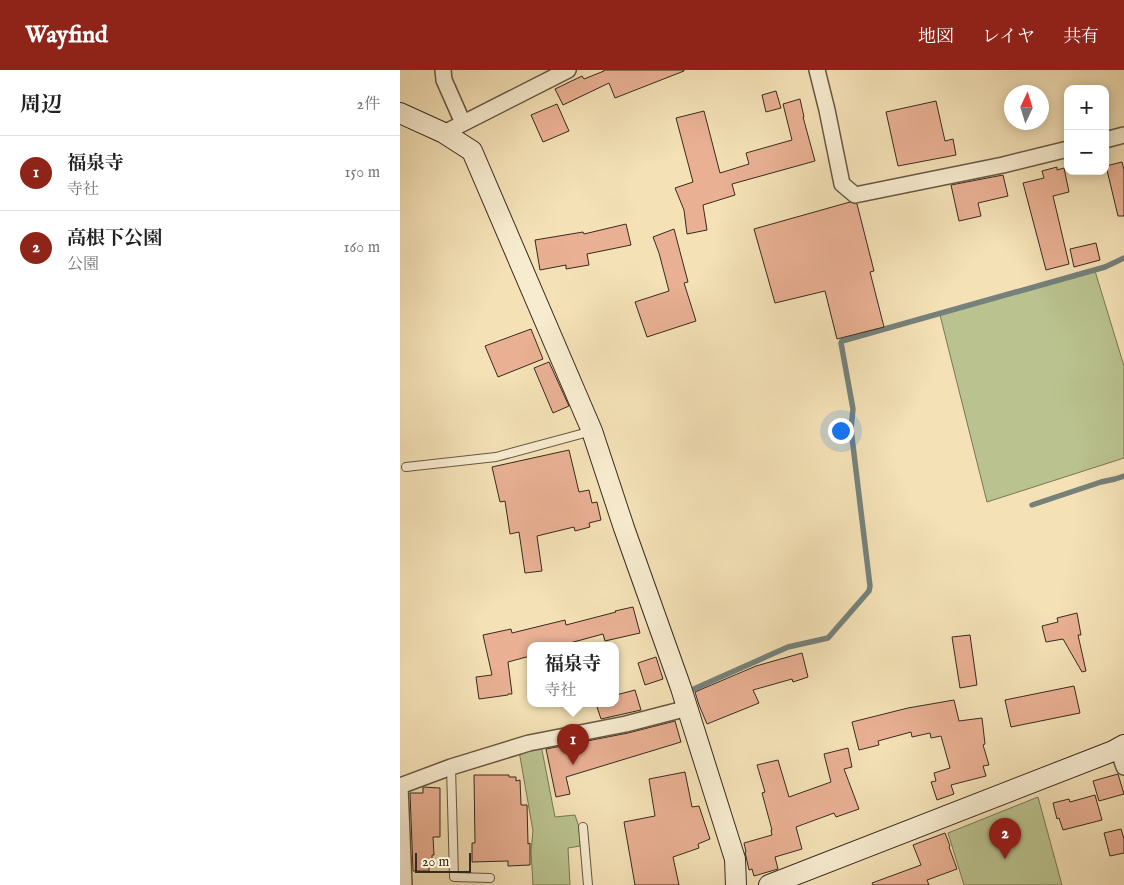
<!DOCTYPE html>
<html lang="ja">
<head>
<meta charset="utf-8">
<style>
  :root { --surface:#fff; --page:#f6f6f6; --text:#222; --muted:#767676; --line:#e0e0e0; --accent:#8f2418 }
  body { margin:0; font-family:"IM FELL English","Noto Serif JP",serif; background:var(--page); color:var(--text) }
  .controls { position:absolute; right:15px; top:15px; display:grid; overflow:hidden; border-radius:10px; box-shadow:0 2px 12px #0003 }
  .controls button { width:45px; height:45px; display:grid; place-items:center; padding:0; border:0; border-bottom:1px solid var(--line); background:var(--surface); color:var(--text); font:25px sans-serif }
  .compass { position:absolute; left:604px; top:15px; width:45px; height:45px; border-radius:50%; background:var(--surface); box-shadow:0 2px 12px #0003; rotate:4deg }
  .scale { position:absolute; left:15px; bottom:12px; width:56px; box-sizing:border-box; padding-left:5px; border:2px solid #372b1d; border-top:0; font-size:14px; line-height:18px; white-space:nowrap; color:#372b1d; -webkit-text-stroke:4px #f8ecd0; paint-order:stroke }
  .you { position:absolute; left:440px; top:360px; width:18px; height:18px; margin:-12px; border:4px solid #fff; border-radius:50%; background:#1a73e8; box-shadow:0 0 0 8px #1a73e833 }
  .badge { display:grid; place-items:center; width:32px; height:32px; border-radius:50%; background:var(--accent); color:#fff; font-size:16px; font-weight:700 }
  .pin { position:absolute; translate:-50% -41px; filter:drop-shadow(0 1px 2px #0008) }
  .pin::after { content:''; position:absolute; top:26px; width:18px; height:15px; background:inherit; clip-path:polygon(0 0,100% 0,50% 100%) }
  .popup { position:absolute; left:127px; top:572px; width:92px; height:65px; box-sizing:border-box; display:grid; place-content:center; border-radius:10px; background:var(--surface); filter:drop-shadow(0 1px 4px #0005); font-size:16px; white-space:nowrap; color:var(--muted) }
  .popup b { font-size:19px; color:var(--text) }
  .popup::after { content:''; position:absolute; left:50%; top:100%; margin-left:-10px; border:10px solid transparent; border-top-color:var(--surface) }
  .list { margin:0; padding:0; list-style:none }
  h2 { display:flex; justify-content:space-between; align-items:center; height:65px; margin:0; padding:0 20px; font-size:21px }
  h2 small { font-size:16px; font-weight:400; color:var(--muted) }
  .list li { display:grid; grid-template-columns:32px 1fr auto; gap:15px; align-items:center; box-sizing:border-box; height:75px; padding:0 20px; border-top:1px solid var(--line) }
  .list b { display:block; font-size:19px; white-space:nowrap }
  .list p { margin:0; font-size:16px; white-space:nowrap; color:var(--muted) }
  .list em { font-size:16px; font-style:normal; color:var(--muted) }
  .map { position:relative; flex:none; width:724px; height:815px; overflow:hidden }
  header { display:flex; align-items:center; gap:30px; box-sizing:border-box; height:70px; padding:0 25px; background:var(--accent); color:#fff }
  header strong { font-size:24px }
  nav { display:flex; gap:28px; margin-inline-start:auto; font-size:18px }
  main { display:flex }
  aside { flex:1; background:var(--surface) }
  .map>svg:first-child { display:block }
  .green { fill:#bac38f; stroke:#787756 }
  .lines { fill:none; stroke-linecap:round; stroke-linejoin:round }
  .stream { stroke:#75817a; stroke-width:5.5 }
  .building { fill:#e9b093; stroke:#372b1d }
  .lane-casing { stroke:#665843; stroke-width:10 }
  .street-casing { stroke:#665843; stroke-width:18 }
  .secondary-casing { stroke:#372b1d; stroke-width:22 }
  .lane { stroke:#f8ecd0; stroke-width:8 }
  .street { stroke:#f8ecd0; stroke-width:15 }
  .secondary { stroke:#f8ecd0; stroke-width:20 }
</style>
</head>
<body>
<header>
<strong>Wayfind</strong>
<nav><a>地図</a><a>レイヤ</a><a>共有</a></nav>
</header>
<main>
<aside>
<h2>周辺<small>2件</small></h2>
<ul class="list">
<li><span class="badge">1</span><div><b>福泉寺</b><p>寺社</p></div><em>150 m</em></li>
<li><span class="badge">2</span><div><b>高根下公園</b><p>公園</p></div><em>160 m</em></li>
</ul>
</aside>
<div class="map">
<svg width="724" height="815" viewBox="0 0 724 815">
  <rect width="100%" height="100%" fill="#f4e1b6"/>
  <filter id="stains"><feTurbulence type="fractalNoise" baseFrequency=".004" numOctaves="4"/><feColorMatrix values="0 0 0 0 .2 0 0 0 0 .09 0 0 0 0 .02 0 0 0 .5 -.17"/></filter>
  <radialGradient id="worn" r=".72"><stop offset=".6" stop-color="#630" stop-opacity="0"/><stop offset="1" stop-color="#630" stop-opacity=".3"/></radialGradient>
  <path class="green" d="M695,201L724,296V388L587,432L540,245Z
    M141,675L155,747L175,745L179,757L180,776L168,778L170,815H133L131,781L133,761L119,681Z
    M638,727L662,815H564L548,763Z"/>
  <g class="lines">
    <path class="stream" d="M632,435L701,412L715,409L724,406
      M287,622L388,577L428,568L469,521L470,516L451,359L453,339L441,273L442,271L705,197L724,188"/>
  </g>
  <path class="building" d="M204,0H284V1L215,28L209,13L163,35L155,19L182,6L184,9L204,1Z
    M376,21L381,38L366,42L362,25Z
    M400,29L404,47H403L415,91L332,114L335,125L303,135L307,160L287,164L284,140L275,118L293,112L276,48L304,41L320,103L349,94L346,83L392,70L383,34Z
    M536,31L545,71L553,69L556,85L498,96L486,42Z
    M157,34L169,61L143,72L131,45Z
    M722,92L724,100V146H718L706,96Z
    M657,97V100L664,98L669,122L653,126L669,194L646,200L623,113L644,108L642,101Z
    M603,105L608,126L578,133L581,146L559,151L551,115Z
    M450,132L457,134L474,201L470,202L484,257L437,269L425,221L375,233L354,159Z
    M226,154L231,175L187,184L189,195L166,199V195L140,200L135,170L183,162L184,164Z
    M274,159L288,212L284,213L296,251L247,267L235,232L269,221L259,183L253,167Z
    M696,173L700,190L674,197L670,179Z
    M131,259L143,289L98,307L85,276Z
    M149,292L169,336L153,343L134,298Z
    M169,380L179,422L189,420L192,433L197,432L201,450L189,453L190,457L175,461L174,457L137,466L142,501L125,503L119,462L110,464L105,431L100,432L92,397Z
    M233,537L240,563L205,571L203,564L170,573L171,576H130V586L108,592L112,624H108V625L79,629L76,607L92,605L83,565L111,559L112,563L165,550L166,555L216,542L215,541Z
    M677,543L681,565H678L686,601L682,602L663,569L646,572L642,556L658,552L657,548Z
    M570,565L577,615L560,618L552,567Z
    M402,583L408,607L393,612L392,609L353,620L359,633L307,654L299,635L295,622L356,596Z
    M256,587L263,609L245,615L238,593Z
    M674,616L680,643L611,657L605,630Z
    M235,620L241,640L201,649L196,634H216V625Z
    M554,630L559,651L582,648L585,674L583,675L589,695L583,696L586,706L551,715L554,724L537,730L531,712L536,711L534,703L550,698L541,666L531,668L530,663L512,667L511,662L478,671L479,675L459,680L452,652L508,638Z
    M275,651L281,672L166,707L170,724L156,727L146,679L228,663Z
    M448,678L452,697L444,699L459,739L436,747L434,743L396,757L402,779L375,787L378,799L354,806L352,799L349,800L345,782H346L344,773L372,765L371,760H372L362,723L365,722L357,695L378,690L389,727L431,712L424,684Z
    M285,702L292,737L299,736L310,769L298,774L299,778L273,787L279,815H235L224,752L255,746L249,709Z
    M718,704L724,724L699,731L693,711Z
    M74,705H109V707H116V711L120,710L121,735H127L128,774L130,773V795L108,796V791L72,792V773H75Z
    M23,717L40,718V767H33L34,785H32V791H29V801H13L10,723H23Z
    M695,725L702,750L663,760L659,748L657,749L653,733L669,729L670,732Z
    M721,759L724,769V783L710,786L704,763Z
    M545,763L550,776L549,777L557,799L527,810L529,815H473L472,813L521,795L513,775Z"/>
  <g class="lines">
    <defs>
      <path id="lane" d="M6,397L96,387L192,361
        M51,697L54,807L90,808
        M183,757L188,815"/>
      <path id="street" d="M43,0L44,10L63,53
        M417,0L427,40L442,114L455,125L603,95L668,79
        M44,63L168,0
        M705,70L724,65
        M718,679L724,697
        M0,716L51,697L129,673L226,654L288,638
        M0,716L4,815"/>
      <path id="secondary" d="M0,43L44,63L72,81L192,361L224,458L281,618L335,789L336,815
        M369,815L713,681L724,675"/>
    </defs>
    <use href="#lane" class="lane-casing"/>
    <use href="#street" class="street-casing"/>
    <use href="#secondary" class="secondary-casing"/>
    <use href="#lane" class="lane"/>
    <use href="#street" class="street"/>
    <use href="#secondary" class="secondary"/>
  </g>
  <rect width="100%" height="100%" filter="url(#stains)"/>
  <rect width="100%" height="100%" fill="url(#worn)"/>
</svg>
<div class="controls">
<button>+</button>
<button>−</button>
</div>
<svg class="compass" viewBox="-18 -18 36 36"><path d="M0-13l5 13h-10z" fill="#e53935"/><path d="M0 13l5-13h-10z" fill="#767676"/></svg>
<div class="scale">20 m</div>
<div class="you"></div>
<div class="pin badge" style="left:173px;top:695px">1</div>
<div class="popup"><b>福泉寺</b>寺社</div>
<div class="pin badge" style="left:605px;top:789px">2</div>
</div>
</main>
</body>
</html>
